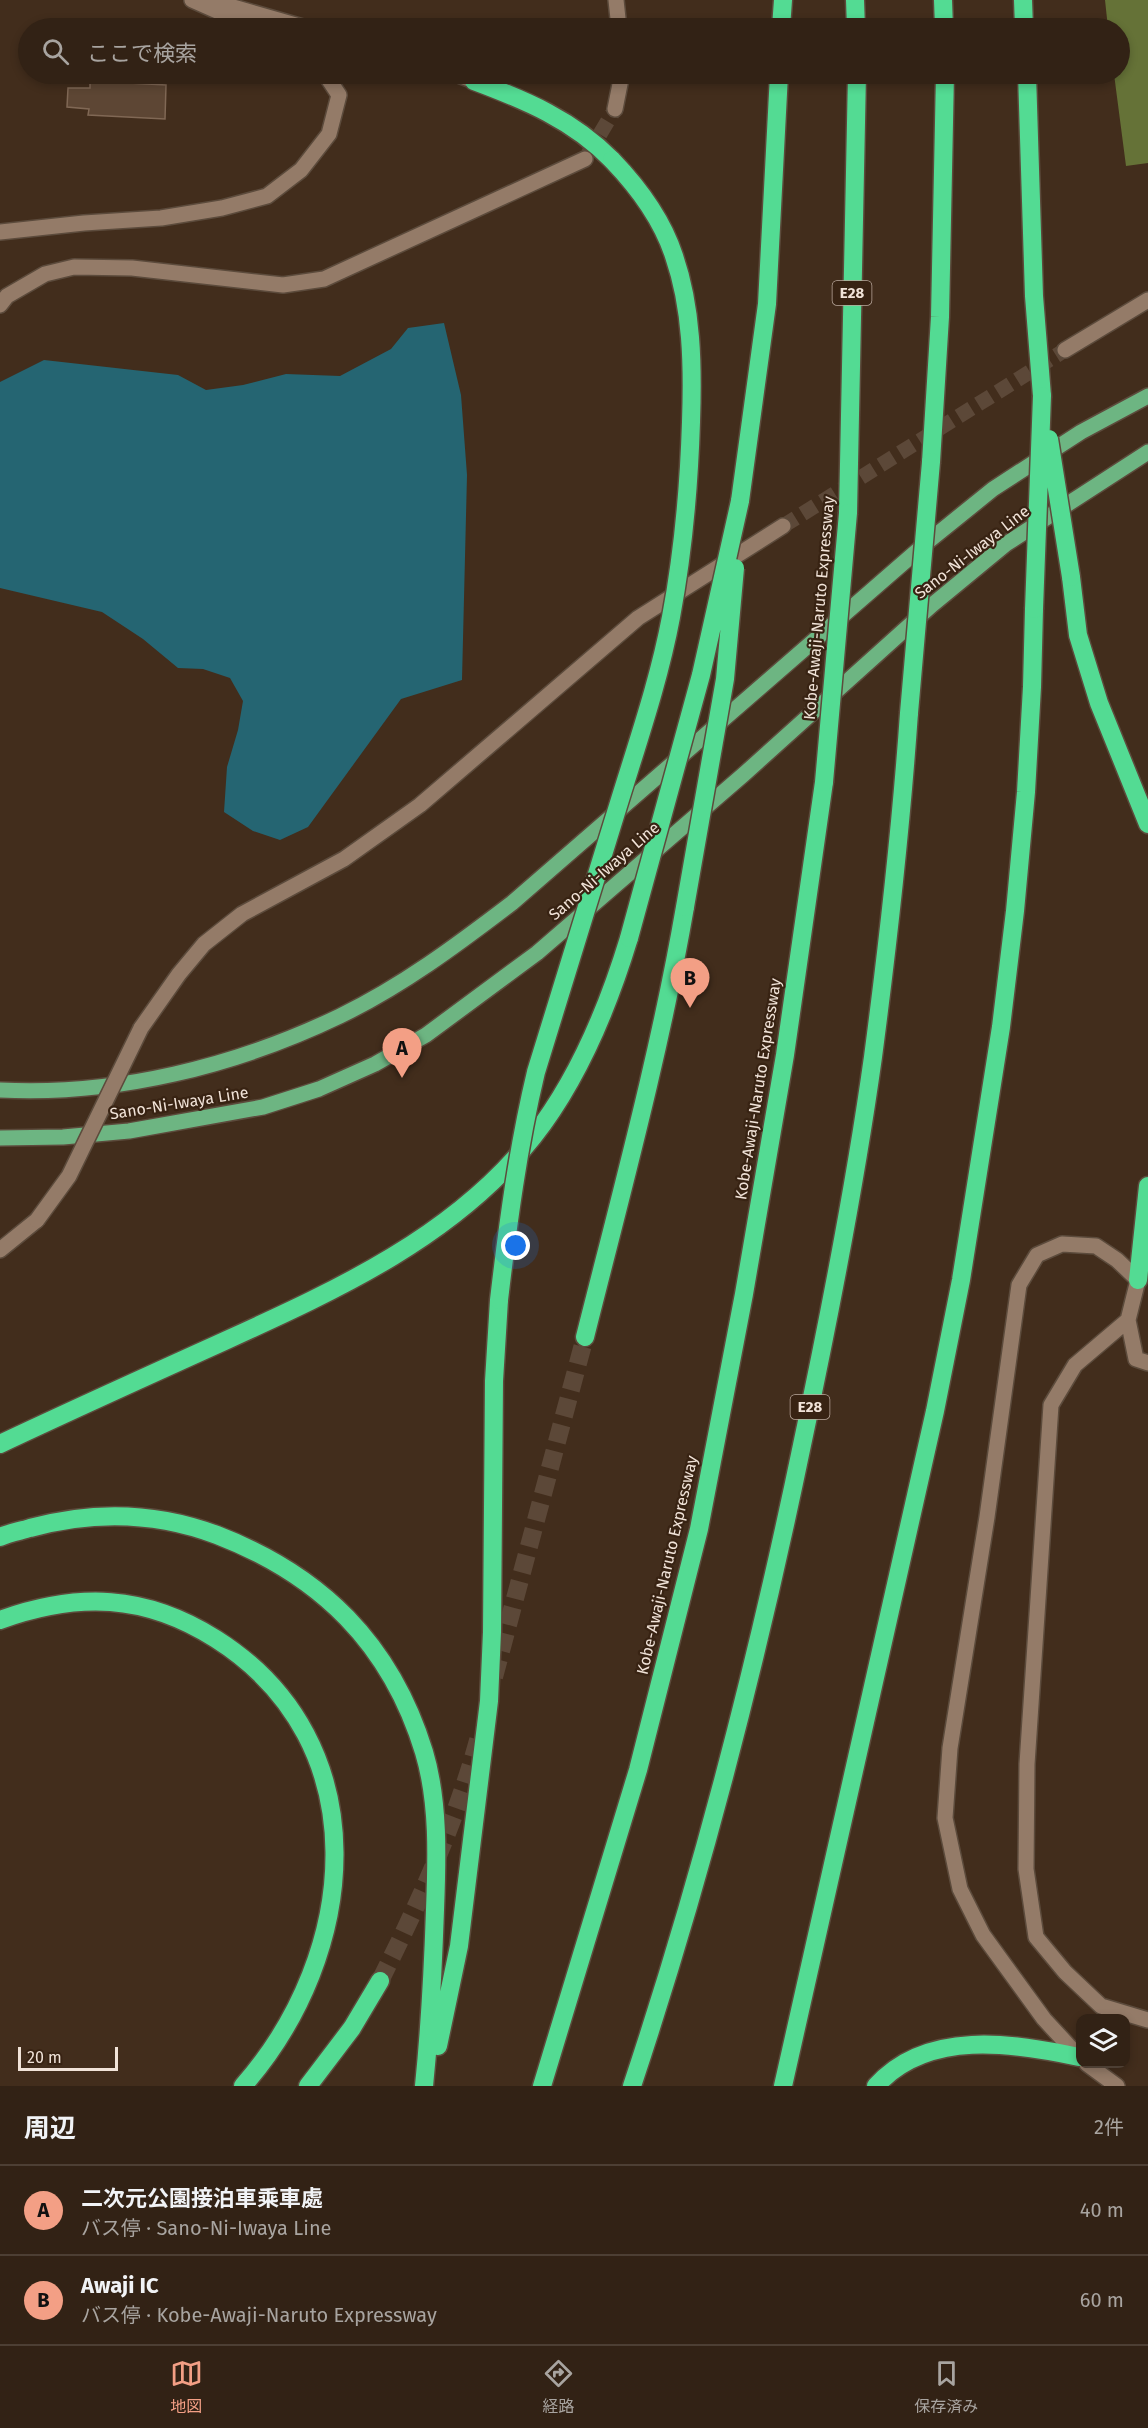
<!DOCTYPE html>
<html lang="ja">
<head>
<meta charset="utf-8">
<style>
  :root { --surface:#322215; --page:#3d2f22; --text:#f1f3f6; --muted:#a8a4a0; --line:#4d3f34; --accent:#f39f85 }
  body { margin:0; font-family:"Fira Sans","Noto Sans JP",sans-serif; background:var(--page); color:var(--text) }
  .controls { position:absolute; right:18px; bottom:18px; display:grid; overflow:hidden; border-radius:12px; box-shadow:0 3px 9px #0003 }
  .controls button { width:54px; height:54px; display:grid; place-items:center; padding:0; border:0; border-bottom:2px solid var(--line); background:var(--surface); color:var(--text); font:30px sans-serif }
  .scale { position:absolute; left:18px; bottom:15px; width:100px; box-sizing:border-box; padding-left:6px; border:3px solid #f1e3d8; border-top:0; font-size:16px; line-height:21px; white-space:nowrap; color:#f1e3d8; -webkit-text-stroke:4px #382313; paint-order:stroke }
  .you { position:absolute; left:516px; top:1246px; width:21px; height:21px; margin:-15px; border:4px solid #fff; border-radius:50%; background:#1a73e8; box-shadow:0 0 0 9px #1a73e833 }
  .badge { display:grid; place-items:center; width:39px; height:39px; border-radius:50%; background:var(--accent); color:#111; font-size:20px; font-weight:700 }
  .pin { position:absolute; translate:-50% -50px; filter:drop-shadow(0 2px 3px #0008) }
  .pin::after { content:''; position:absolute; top:32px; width:21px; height:18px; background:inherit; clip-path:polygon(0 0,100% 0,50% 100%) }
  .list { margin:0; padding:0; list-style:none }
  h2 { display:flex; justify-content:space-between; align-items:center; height:78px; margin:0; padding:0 24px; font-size:26px }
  h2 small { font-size:20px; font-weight:400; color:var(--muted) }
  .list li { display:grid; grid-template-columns:39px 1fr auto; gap:18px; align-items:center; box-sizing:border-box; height:90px; padding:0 24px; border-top:2px solid var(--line) }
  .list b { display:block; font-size:22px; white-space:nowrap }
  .list p { margin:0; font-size:20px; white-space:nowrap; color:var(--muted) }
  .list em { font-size:20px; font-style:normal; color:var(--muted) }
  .icon { flex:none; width:33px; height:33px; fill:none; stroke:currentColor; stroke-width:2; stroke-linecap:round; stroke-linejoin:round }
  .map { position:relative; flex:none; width:1148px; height:2086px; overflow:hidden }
  .search { position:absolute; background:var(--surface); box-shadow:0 3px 9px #0003; left:18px; right:18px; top:18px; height:66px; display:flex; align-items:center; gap:15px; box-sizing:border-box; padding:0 21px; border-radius:33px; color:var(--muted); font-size:22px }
  .sheet { height:258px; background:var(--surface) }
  nav { display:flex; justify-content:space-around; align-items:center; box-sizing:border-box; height:84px; border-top:2px solid var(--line); background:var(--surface); font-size:16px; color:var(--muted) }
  nav a { display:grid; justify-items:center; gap:3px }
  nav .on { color:var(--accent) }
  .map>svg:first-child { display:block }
  .forest { fill:#657237 }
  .water { fill:#256572 }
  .building { fill:#5d4634; stroke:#806855; stroke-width:1.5 }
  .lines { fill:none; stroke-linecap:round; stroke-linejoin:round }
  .minor-tunnel { stroke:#5c4838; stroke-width:15; stroke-dasharray:15 8; stroke-linecap:butt }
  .highway-tunnel { stroke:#5c4838; stroke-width:18; stroke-dasharray:18 9; stroke-linecap:butt }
  .minor-casing { stroke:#5c4b3c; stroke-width:18 }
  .major-casing { stroke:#5c4b3c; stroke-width:18 }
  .highway-casing { stroke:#5c4b3c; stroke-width:21 }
  .minor { stroke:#947b68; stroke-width:15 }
  .major { stroke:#6db582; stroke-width:15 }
  .highway { stroke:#53db93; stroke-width:18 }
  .minor-bridge-casing { stroke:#5c4b3c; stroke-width:18; stroke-linecap:butt }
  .highway-bridge-casing { stroke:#5c4b3c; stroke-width:21; stroke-linecap:butt }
  .minor-bridge { stroke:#947b68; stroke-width:15 }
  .highway-bridge { stroke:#53db93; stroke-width:18 }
  .labels { text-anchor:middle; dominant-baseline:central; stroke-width:4.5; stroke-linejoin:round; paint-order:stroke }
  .shield { fill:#382313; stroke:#baa99d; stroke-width:1.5 }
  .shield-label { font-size:15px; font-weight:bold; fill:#f1e3d8 }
  .street-label { font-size:16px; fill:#f1e3d8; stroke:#382313 }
</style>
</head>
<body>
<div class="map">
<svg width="1148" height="2086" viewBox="0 0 1148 2086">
  <rect width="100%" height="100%" fill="#422d1c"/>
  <path class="forest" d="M1105,0H1148V163L1126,166L1114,74H1120V28H1108Z"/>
  <path class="water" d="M444,323L461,395L467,475L462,680L401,699L308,827L280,840L253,831L224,812L227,767L238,730L243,701L230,678L203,669L178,668L143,639L102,612L0,588V382L44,360L178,375L206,390L243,385L286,374L340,376L391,349L408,328Z"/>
  <path class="building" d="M90,81L166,85L165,119L88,115L89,109L67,107L68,88H90Z"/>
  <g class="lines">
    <path class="minor-tunnel" d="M588,154L615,109
      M783,526L1065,350"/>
    <path class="highway-tunnel" d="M494,1677L585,1337
      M380,1981C420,1901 457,1820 480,1733"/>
    <defs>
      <path id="minor" d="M192,0L255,28
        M209,0L306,28
        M616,0L619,28
        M456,74L474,81
        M615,109L622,74
        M0,232L84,223L161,218L222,208L267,196L301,170L329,134L339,95L325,74
        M0,305L7,296L45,274L74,267L132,268L283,285L324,279L585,159
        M1065,350L1148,300
        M141,1028L179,974L204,944L242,914L344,859L420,805L638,618L783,526
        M0,1250L37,1220
        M1128,1320L1136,1359L1148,1363
        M1080,2058L1044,2019L983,1935L960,1889L945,1818L950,1748L987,1517L1019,1285L1037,1255L1062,1244L1096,1246L1117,1260L1138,1280L1128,1320L1075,1365L1051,1405L1027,1764L1026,1869L1036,1937L1065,1972L1101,2006L1148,2020
        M1087,2064L1117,2086"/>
      <path id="major" d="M0,1090C116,1096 236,1066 340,1016C402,986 457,945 512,903L925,544L993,489L1081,432L1148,396
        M0,1138L63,1137L129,1131L263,1107L319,1089L375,1064L426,1035L537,953L743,775L932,605L1006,544L1148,452"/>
      <path id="highway" d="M855,0L856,28
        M943,0L944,28
        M1023,0L1024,28
        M781,28L783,0
        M1027,74L1034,296L1042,396
        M474,81C525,100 573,120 612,160
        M931,462L940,317L945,74
        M740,501L767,304L779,74
        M848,513L857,74
        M1071,577L1078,635L1099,703L1148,824
        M1138,1280L1148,1186
        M585,1337C621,1194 660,1052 685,907
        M0,1444C72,1410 145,1377 218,1344C332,1292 454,1238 533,1137C578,1080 608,1007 629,938
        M0,1537C9,1533 20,1531 30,1528C92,1511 156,1512 217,1535C321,1575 391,1644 424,1752C439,1802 437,1859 435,1910C433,1969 430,2027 424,2086
        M0,1620C78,1592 145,1594 216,1639C380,1743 359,1954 243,2086
        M438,2046L459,1946L489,1701L492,1632L494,1381L499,1300
        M308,2086L352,2028L380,1981
        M542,2086L638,1770L699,1529L744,1294L785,1055L824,782
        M632,2086C702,1876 757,1662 802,1445C829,1318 855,1186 873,1057C888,943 901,828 909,713
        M783,2086L935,1411L961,1280L1001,1027L1015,911L1026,792L1032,687L1034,609
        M876,2086C927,2029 1013,2043 1079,2057"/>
    </defs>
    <use href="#minor" class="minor-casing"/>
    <use href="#major" class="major-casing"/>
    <use href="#highway" class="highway-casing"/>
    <use href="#minor" class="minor"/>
    <use href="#major" class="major"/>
    <use href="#highway" class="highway"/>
    <defs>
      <path id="minor-bridge" d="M37,1220L69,1176L141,1028"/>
      <path id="highway-bridge" d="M1049,439L1071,577
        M1034,609L1042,396
        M909,713L931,462
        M824,782L848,513
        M685,907L725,679L735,568
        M629,938L701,675L740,501
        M499,1300C508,1223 518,1147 536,1072C564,984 591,895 618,806C637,744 659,681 671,617C683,553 689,487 691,422C693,366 692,308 674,256C662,219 638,187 612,160"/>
    </defs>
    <use href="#minor-bridge" class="minor-bridge-casing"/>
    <use href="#highway-bridge" class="highway-bridge-casing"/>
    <use href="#minor-bridge" class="minor-bridge"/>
    <use href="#highway-bridge" class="highway-bridge"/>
  </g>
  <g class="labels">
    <g class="shield">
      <rect x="832.5" y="281" width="39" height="24" rx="4.5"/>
      <rect x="790.5" y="1395" width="39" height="24" rx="4.5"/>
    </g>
    <g class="shield-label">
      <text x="852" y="293">E28</text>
      <text x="810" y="1407">E28</text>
    </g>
    <g class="street-label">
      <text transform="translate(972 552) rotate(-38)">Sano-Ni-Iwaya Line</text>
      <text transform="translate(819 608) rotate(-85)">Kobe-Awaji-Naruto Expressway</text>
      <text transform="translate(604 871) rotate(-41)">Sano-Ni-Iwaya Line</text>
      <text transform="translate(758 1089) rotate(-81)">Kobe-Awaji-Naruto Expressway</text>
      <text transform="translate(179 1103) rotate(-9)">Sano-Ni-Iwaya Line</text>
      <text transform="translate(667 1565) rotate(-77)">Kobe-Awaji-Naruto Expressway</text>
    </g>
  </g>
</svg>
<div class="controls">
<button><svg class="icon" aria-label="layers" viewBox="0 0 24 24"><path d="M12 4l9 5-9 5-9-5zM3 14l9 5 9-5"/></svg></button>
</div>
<div class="scale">20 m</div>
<div class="you"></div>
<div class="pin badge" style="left:402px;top:1078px">A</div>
<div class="pin badge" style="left:690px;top:1008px">B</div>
<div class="search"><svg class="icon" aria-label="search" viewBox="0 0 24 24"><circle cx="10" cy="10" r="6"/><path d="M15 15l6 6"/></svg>ここで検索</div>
</div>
<section class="sheet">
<h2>周辺<small>2件</small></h2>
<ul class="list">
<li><span class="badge">A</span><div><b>二次元公園接泊車乘車處</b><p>バス停 · Sano-Ni-Iwaya Line</p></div><em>40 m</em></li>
<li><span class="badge">B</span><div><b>Awaji IC</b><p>バス停 · Kobe-Awaji-Naruto Expressway</p></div><em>60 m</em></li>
</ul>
</section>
<nav>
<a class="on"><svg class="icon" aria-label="map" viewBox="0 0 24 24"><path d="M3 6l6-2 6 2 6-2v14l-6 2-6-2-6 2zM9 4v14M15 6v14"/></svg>地図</a>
<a><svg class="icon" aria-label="directions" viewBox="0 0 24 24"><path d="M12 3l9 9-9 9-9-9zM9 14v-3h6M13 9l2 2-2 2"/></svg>経路</a>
<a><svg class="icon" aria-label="saved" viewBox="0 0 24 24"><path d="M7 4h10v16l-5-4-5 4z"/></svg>保存済み</a>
</nav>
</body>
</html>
